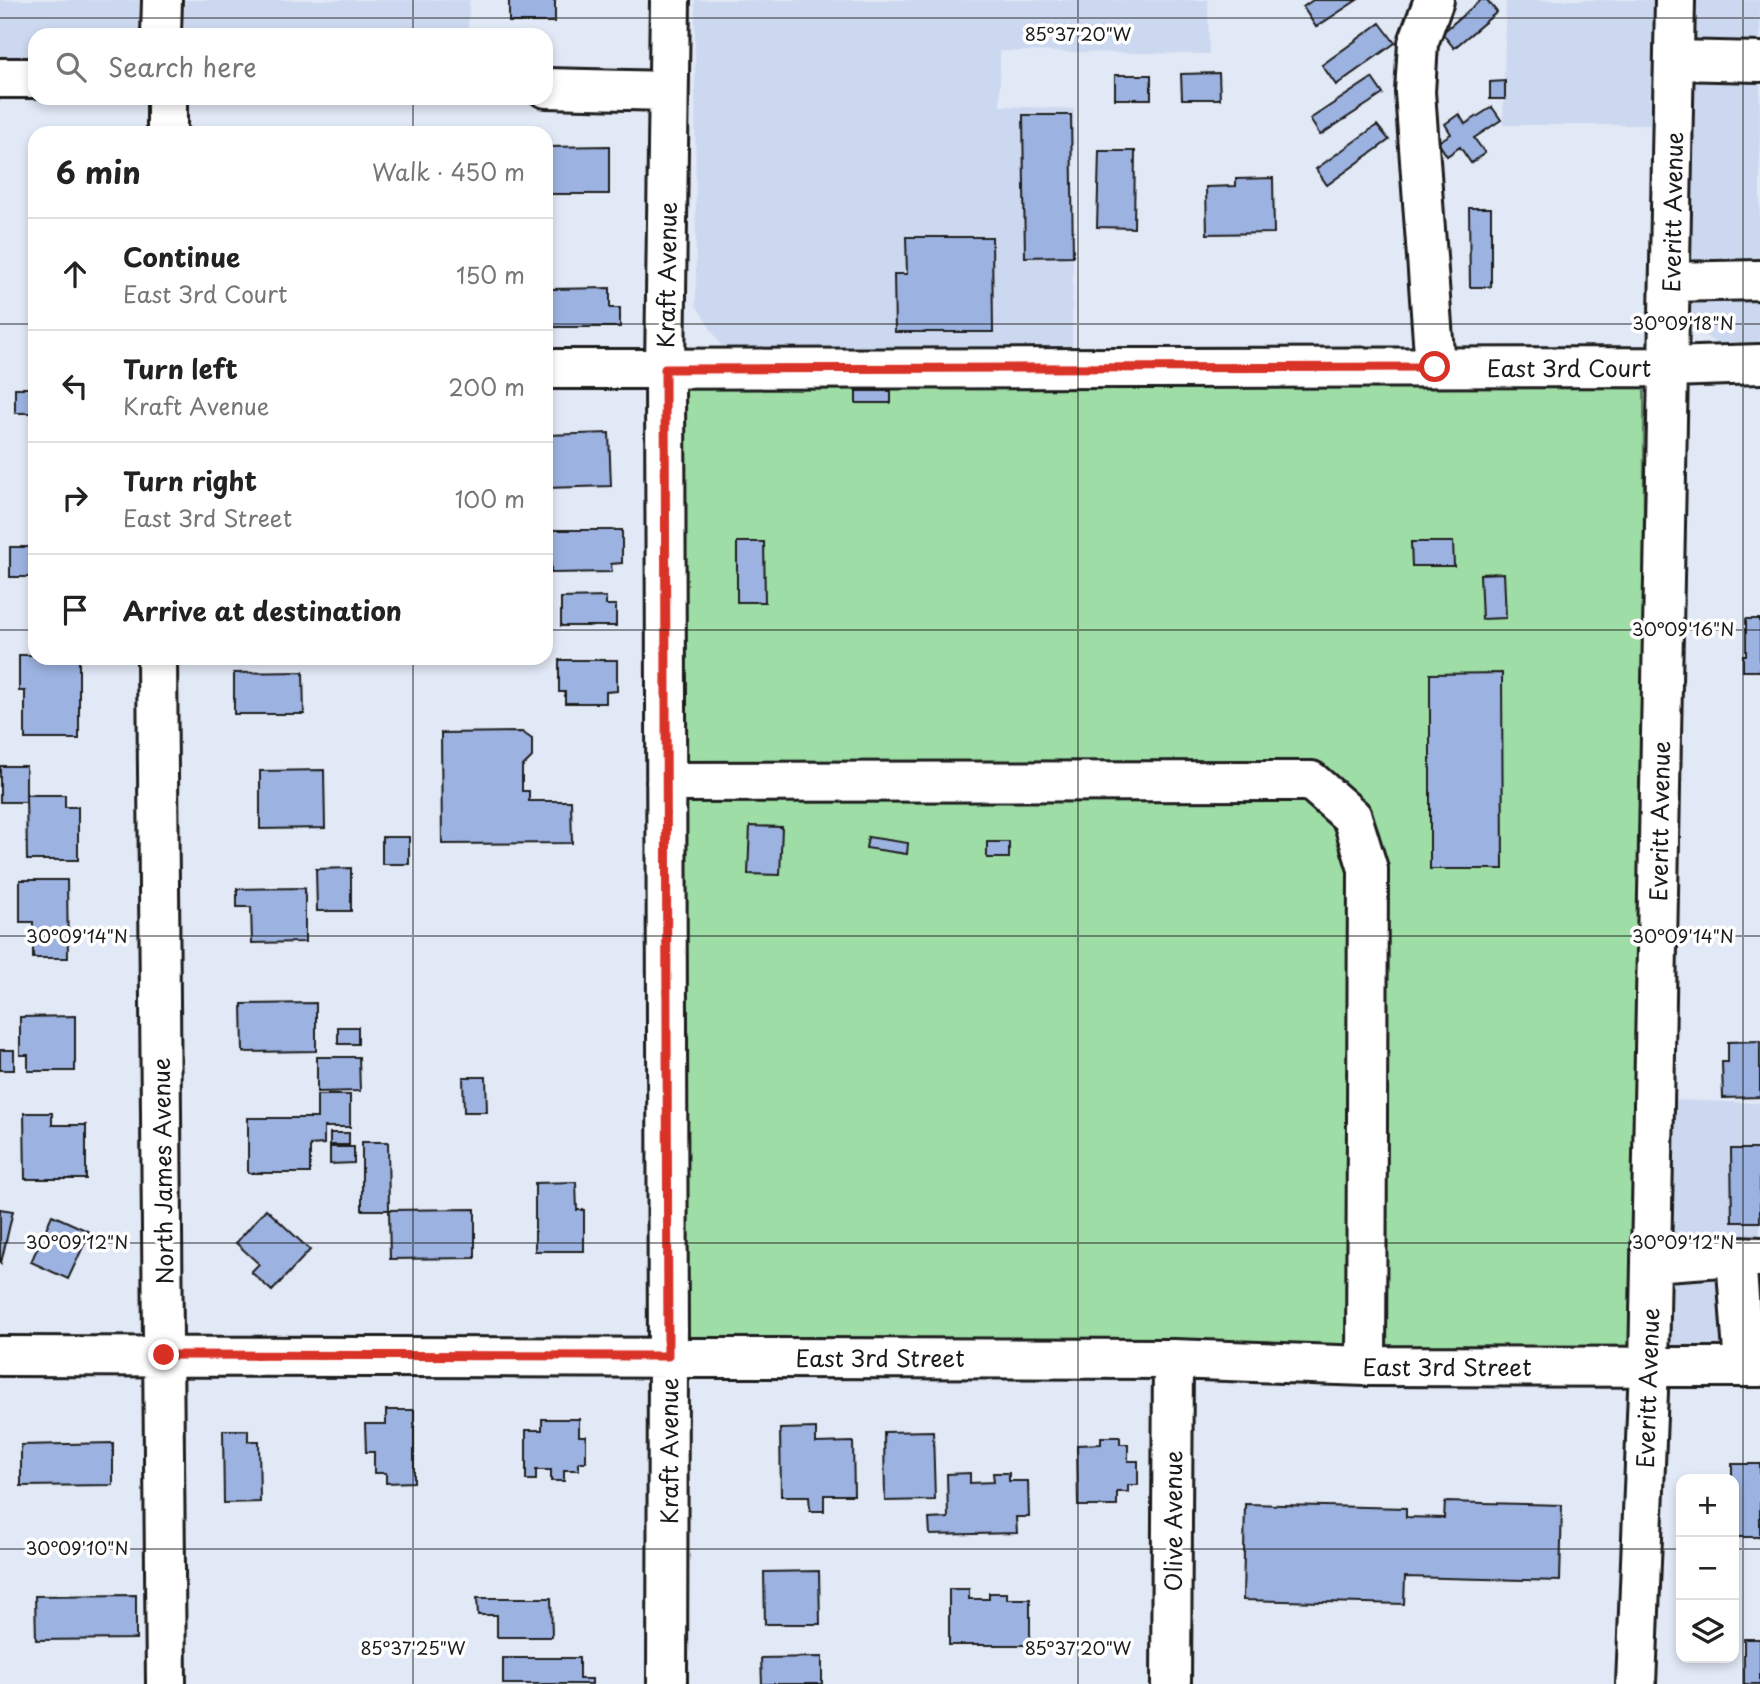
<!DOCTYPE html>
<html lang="en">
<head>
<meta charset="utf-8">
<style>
  :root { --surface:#fff; --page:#f6f6f6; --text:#222; --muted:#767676; --line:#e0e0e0 }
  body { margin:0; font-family:"Playpen Sans",sans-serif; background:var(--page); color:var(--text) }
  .controls { position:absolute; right:21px; bottom:21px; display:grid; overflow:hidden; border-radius:14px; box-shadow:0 4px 10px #0003 }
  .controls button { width:63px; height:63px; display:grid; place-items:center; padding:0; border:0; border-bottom:2px solid var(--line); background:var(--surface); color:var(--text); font:35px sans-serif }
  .stop { position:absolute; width:21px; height:21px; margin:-16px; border:5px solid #d93025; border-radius:50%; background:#fff }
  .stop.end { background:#d93025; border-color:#fff; box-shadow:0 2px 7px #0008 }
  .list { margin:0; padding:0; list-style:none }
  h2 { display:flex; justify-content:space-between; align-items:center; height:91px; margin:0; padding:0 28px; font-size:30px }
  h2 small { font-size:23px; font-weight:400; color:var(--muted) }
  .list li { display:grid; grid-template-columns:46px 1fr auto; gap:21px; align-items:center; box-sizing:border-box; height:112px; padding:0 28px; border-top:2px solid var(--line) }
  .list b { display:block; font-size:26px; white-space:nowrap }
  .list p { margin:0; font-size:23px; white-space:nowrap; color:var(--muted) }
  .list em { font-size:23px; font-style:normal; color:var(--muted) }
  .icon { flex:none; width:38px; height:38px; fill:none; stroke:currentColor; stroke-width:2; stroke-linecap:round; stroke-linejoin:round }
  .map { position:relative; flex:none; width:1760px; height:1684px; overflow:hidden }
  .search { position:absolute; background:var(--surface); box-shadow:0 4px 10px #0003; left:28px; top:28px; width:525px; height:77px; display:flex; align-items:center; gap:18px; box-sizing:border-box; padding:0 24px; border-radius:21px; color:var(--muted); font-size:26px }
  .panel { position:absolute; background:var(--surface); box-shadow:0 4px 10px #0003; left:28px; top:126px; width:525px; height:539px; border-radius:21px }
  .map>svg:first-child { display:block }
  .built { fill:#ccd8ef }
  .green { fill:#9edda5; stroke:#5d7c60; stroke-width:2 }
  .building { fill:#9cb2e0; stroke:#1c1c1c; stroke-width:2 }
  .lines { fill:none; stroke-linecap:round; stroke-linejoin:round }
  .minor-casing { stroke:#1c1c1c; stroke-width:44 }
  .minor { stroke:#fff; stroke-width:38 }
  .route { stroke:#d93025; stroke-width:9 }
  .ticks { fill:none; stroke:#1c1c1c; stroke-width:2; stroke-opacity:0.45 }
  .labels { text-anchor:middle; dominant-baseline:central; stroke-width:7; stroke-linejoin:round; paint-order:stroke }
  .street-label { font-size:23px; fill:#1c1c1c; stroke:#fff }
  .ticks-label { font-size:18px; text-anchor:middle; fill:#1c1c1c; stroke:#fff; stroke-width:7; stroke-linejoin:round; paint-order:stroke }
</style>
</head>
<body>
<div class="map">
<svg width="1760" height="1684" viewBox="0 0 1760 1684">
  <rect width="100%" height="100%" fill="#e1e8f6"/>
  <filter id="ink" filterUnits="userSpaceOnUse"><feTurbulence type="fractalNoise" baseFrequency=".0143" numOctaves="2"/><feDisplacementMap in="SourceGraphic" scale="14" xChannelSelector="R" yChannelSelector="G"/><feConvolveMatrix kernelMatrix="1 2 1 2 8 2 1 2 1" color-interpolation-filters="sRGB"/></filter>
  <g filter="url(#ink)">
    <path class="built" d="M0,0H140L138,35H35V61H0Z
      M185,0H469L468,35H184Z
      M695,0H1208L1209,54L1000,51V106L1074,109L1072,354L727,355L696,305Z
      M1506,0H1658L1654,125H1503Z
      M1695,0H1760V349L1723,348L1689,325Z
      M1670,1100L1760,1103V1348H1666Z"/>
    <path class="green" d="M1644,386L1643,795L1632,1348L1383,1347L1385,869L1321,766L1311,762L683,763L681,389Z
      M1305,800L1338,829L1351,872L1349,1346L1190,1339L685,1337L683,801Z"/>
    <path class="building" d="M509,0H555V22H509Z
      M1313,0H1357L1316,27L1303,7Z
      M1481,0H1487L1497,12L1454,48L1442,33Z
      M1380,23L1395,43L1336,85L1322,65Z
      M1219,73L1220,99H1182L1181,74Z
      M1115,75H1151V99H1115Z
      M1372,78L1383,94L1320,135L1310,119Z
      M1505,81V99H1490V82Z
      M1492,107L1501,120L1474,138L1485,153L1471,163L1460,147L1447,156L1438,142L1451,134L1445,124L1459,114L1465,124Z
      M1023,115H1071L1073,256L1025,257Z
      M1377,125L1389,140L1327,185L1316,169Z
      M609,146V194H546V147Z
      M1099,151H1135L1134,228L1097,227Z
      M1273,178L1274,233L1207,234L1206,187L1236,186V179Z
      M1469,208H1491V287H1470Z
      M906,237H992L993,332H895L894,274H907Z
      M610,288V308H620V327H550V289Z
      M15,388H35V413H15Z
      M856,391H891V403H856Z
      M609,433L611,486L546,488V435Z
      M551,530H622V563L611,564L612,572L551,573Z
      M737,542H764L765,602H737Z
      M1411,542H1453L1454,566H1412Z
      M10,547H35V577H10Z
      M1504,573L1506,618L1482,619L1480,574Z
      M606,597V605H616V626H561V598Z
      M1746,619H1760V671H1743V655H1746Z
      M19,655H35V658H79V739H25V691H19Z
      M559,660H617V691L606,692V703H565V692H559Z
      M303,672L304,714H234V673Z
      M1502,673L1503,869H1430V674Z
      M522,732L532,739V757L522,767V791H529V801H571L572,843L442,844L441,733Z
      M0,766H26V802H0Z
      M324,770L325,828L260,829V771Z
      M26,795H65V807H78V860H27Z
      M750,826L782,827L780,875L748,874Z
      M382,837H409V864H382Z
      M868,837L908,843L907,854L866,848Z
      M987,842H1009V858H987Z
      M351,868V911H317L316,869Z
      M20,880H67L68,958H33V922H20Z
      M305,888V942L252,943L251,907H237V889Z
      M316,1003V1051L243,1052L242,1004Z
      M75,1016V1071H28V1055H20V1017Z
      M338,1027H358V1044H338Z
      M1760,1041V1097L1723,1098L1722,1062H1728V1042Z
      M0,1050H14V1070H0Z
      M317,1057H359L360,1091L317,1092Z
      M463,1077H486L487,1112H464Z
      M317,1095H350V1127H324V1144L310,1145V1173H248V1118H317Z
      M24,1113H52V1125H86V1179H25Z
      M330,1133H349V1145H330Z
      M362,1142H388L389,1210H362Z
      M330,1147H354V1163L330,1164Z
      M1731,1149H1760V1222H1732Z
      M576,1182L577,1210H584V1251H535V1183Z
      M0,1209L13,1211L1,1263L0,1262Z
      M266,1209L310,1250L272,1291L251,1272L259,1264L236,1243Z
      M475,1209V1258L390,1259L389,1210Z
      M52,1215L90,1232L68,1279L31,1262Z
      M386,1410H414V1482L386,1483V1473H374V1452H366L365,1424H386Z
      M542,1419H579V1436H586V1462H579V1470H564V1481H551V1470H536V1480H526V1430H542Z
      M816,1428V1443L853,1442L854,1495H824V1511H810L809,1496H781L780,1429Z
      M223,1430H248V1441H259L260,1502L224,1503Z
      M933,1431L935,1500L885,1501L884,1432Z
      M1101,1437H1120V1444H1128V1461H1138V1485H1128V1492H1117V1506H1078L1077,1445L1101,1444Z
      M113,1443V1485L21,1486V1445Z
      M1732,1464H1760V1537H1734V1479H1732Z
      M970,1473V1483L994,1482L993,1473H1009V1481H1028L1029,1517H1016L1017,1533L930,1535L929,1519L948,1518L947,1474Z
      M1445,1502L1562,1505L1560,1581L1405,1577L1404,1604L1243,1600L1245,1504L1406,1508V1517L1444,1518Z
      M819,1571L820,1624H765L764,1572Z
      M949,1589H969V1599H989V1593H1007V1599H1030V1645H949Z
      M136,1595V1639L36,1640L35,1596Z
      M477,1598H551L552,1637H497V1615H478Z
      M1744,1639H1760V1684H1744Z
      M822,1657V1684H762L761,1658Z
      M503,1658H579V1679H592V1684H503Z"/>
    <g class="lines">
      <defs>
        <path id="minor" d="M1434,0L1418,43L1415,92L1435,367
          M161,35L162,0
          M1675,60L1760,62
          M0,78H35
          M546,88L668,91
          M167,133V98
          M1670,282L1760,280
          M546,369L1669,367L1760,364
          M157,658L166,1684
          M666,782L1311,781L1352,817L1368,869L1366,1366
          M1736,1256L1744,1367
          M1651,1262L1736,1256L1760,1257
          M0,1356L1173,1359L1366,1366L1760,1367
          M667,1684L668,1356L665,369L670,0
          M1171,1684L1173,1359
          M1636,1684L1649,1367L1675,0"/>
      </defs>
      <use href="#minor" class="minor-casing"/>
      <use href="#minor" class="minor"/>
    </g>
  </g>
  <g class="lines" filter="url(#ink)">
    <path class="route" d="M164,1355L668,1356L665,369L1435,367"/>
  </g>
  <path class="ticks" d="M413,0V35M1078,0V1684M1743,0V1684M0,18H1760M413,98V133M0,324H35M546,324H1760M0,630H35M546,630H1760M413,658V1684M0,936H1760M0,1243H1760M0,1549H1681M1734,1549H1760"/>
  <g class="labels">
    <g class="street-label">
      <text transform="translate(1672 212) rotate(-89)">Everitt Avenue</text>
      <text transform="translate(666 275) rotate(-89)">Kraft Avenue</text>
      <text x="1569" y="367">East 3rd Court</text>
      <text transform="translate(1659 821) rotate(-89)">Everitt Avenue</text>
      <text transform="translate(162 1171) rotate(-91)">North James Avenue</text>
      <text x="880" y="1357">East 3rd Street</text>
      <text x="1447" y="1366">East 3rd Street</text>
      <text transform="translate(1647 1388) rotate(-88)">Everitt Avenue</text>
      <text transform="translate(668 1451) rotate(-90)">Kraft Avenue</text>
      <text transform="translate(1172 1521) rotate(-90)">Olive Avenue</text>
    </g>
  </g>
  <g class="ticks-label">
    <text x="1078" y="41">85°37'20"W</text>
    <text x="1683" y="330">30°09'18"N</text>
    <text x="1683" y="636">30°09'16"N</text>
    <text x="77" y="943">30°09'14"N</text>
    <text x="1683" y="943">30°09'14"N</text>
    <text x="77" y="1249">30°09'12"N</text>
    <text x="1683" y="1249">30°09'12"N</text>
    <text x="77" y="1555">30°09'10"N</text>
    <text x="413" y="1655">85°37'25"W</text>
    <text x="1078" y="1655">85°37'20"W</text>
  </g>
</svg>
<div class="controls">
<button>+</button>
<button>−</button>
<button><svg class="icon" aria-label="layers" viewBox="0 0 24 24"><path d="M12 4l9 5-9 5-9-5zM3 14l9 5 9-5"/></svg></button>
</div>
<div class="stop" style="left:1435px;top:367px"></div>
<div class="stop end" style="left:164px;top:1355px"></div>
<div class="search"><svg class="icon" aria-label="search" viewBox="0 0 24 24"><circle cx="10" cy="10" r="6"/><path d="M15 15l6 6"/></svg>Search here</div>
<section class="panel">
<h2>6 min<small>Walk · 450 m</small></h2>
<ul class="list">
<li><svg class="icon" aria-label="ahead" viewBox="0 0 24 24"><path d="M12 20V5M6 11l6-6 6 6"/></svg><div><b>Continue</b><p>East 3rd Court</p></div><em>150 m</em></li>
<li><svg class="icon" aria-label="left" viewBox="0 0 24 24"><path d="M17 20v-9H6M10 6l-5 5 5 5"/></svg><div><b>Turn left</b><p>Kraft Avenue</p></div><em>200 m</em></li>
<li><svg class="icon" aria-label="right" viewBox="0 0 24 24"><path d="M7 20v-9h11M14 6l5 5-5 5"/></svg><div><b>Turn right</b><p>East 3rd Street</p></div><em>100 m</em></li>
<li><svg class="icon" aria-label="arrive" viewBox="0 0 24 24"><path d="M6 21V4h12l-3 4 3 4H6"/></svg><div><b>Arrive at destination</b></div></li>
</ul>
</section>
</div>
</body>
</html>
